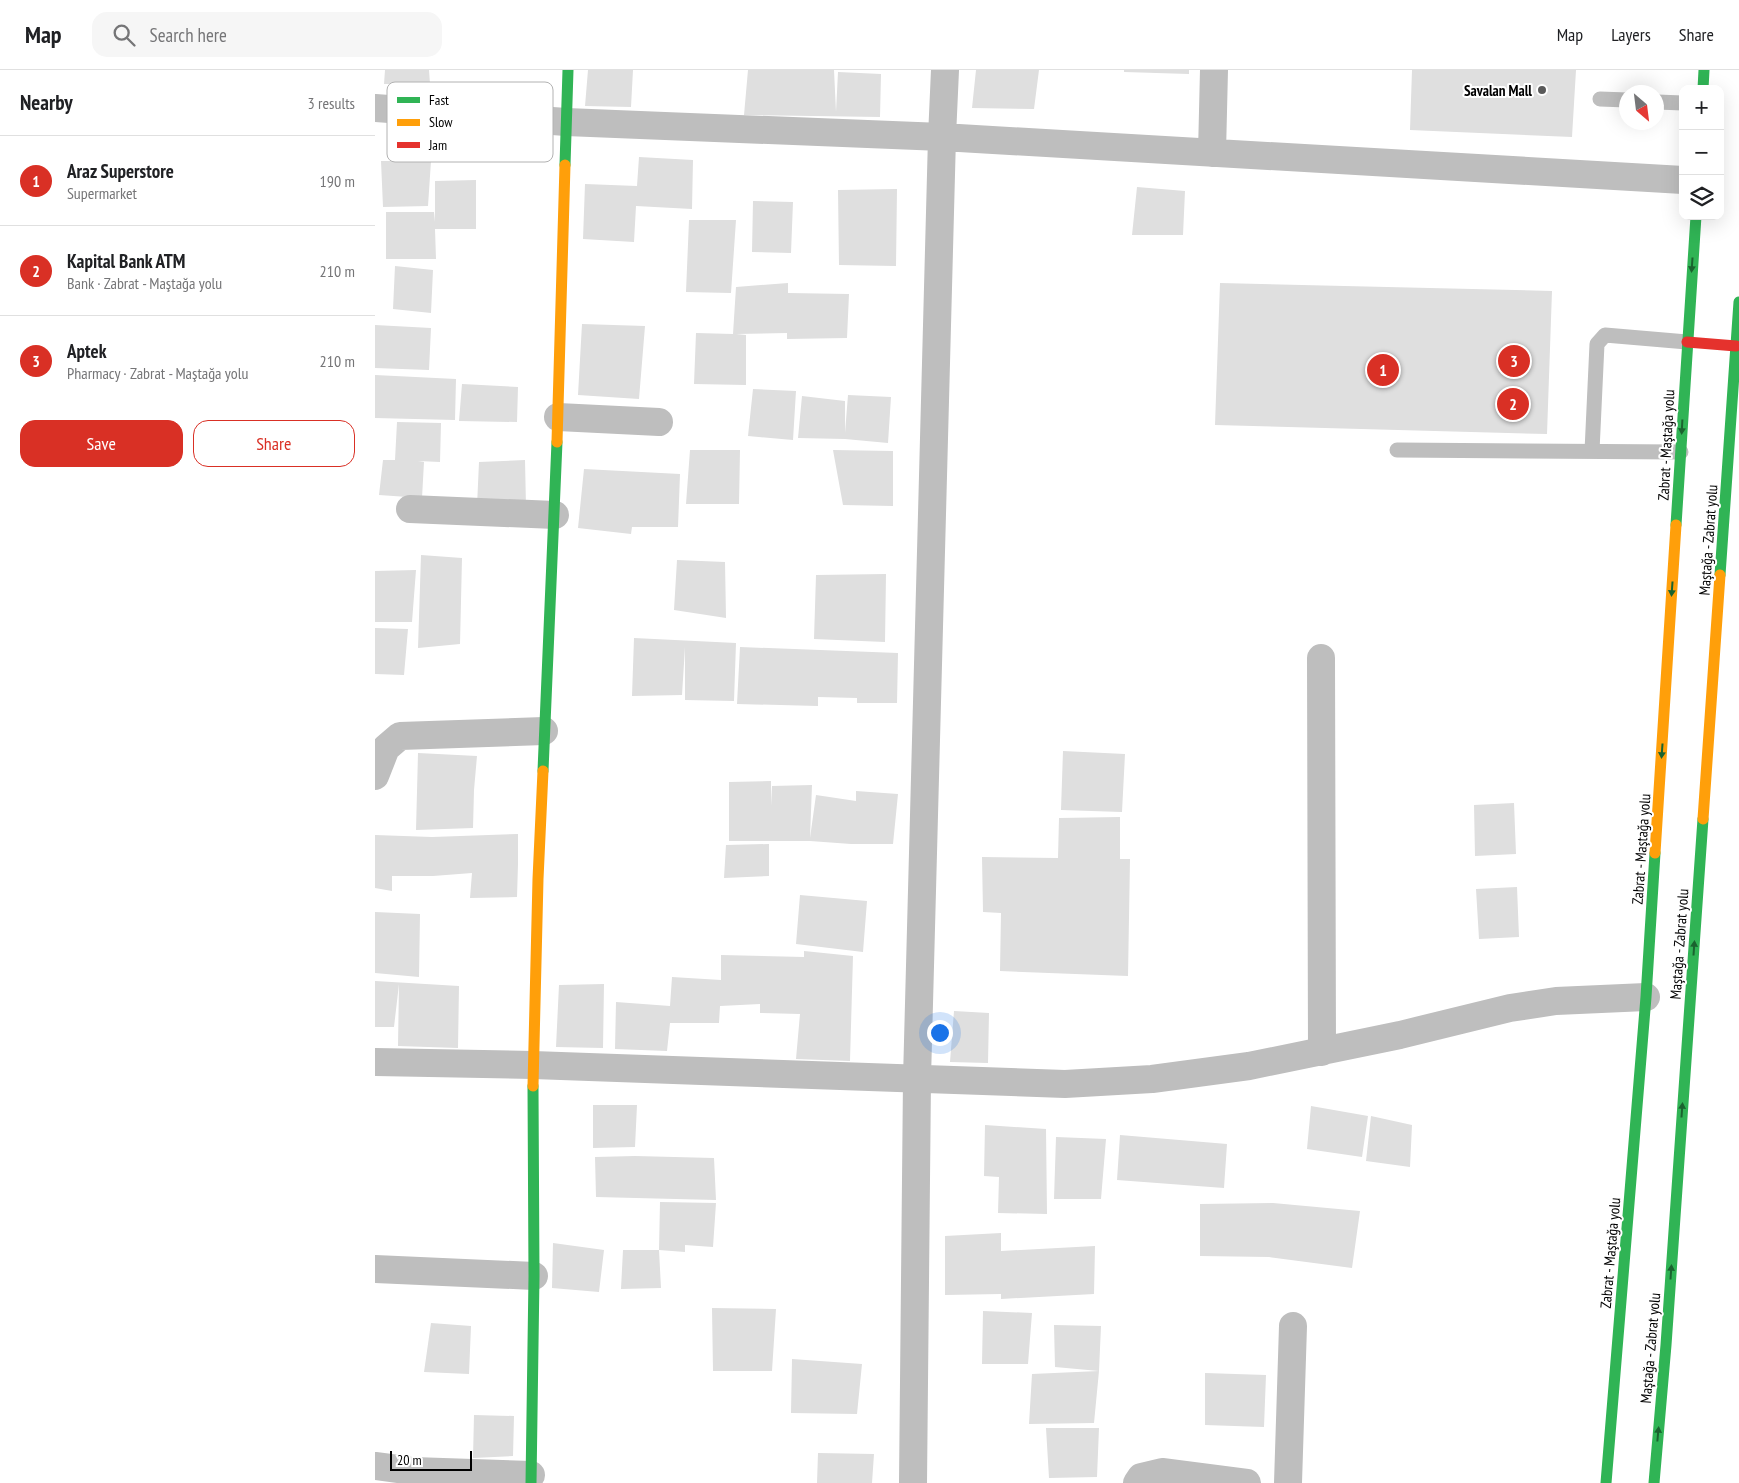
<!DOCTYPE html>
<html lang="en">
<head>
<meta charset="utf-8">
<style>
  :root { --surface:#fff; --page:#f6f6f6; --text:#202124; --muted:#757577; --line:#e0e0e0; --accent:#d93025 }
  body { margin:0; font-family:"PT Sans Narrow",sans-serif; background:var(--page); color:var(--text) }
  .controls { position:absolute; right:15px; top:15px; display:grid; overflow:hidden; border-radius:10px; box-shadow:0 5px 20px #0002 }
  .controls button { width:45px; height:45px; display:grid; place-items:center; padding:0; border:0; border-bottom:1px solid var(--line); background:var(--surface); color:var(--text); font:25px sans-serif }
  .compass { position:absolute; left:1244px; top:15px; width:45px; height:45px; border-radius:50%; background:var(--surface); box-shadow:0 5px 20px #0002; rotate:152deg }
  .scale { position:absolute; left:15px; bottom:12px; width:82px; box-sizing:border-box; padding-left:5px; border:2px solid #000; border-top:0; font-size:14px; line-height:18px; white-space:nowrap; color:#000; -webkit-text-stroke:4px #fff; paint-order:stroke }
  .you { position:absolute; left:564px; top:962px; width:18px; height:18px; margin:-12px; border:4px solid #fff; border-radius:50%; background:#1a73e8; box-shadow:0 0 0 8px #1a73e833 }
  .badge { display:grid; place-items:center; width:32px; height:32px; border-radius:50%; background:var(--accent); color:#fff; font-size:16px; font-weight:700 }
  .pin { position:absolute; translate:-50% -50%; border:2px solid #fff; box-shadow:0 1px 5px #0006 }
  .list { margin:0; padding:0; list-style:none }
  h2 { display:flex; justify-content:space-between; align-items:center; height:65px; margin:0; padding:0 20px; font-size:21px }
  h2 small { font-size:16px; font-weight:400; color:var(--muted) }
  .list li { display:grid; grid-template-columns:32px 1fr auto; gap:15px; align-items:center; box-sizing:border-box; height:90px; padding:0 20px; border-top:1px solid var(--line) }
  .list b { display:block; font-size:19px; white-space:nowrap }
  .list p { margin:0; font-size:16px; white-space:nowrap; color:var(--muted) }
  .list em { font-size:16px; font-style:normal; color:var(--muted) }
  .actions { display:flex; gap:10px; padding:15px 20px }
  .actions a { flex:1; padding:11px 0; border:1px solid var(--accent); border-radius:15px; text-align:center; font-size:18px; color:var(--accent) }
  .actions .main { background:var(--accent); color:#fff }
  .icon { flex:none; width:28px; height:28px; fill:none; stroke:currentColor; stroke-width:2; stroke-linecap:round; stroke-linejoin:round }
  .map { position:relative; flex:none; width:1364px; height:1413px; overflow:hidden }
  header { display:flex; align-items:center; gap:30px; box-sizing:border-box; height:70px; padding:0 25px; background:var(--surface); border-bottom:1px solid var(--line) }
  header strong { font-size:24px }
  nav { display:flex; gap:28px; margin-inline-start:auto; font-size:18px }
  .search { width:350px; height:45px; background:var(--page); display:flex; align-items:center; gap:12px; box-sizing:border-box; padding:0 18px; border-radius:15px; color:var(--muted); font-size:19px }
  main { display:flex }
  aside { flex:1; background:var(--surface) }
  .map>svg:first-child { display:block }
  .building { fill:#dfdfdf }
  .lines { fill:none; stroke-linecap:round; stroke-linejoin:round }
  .lane { stroke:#bebebe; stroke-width:15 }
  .street { stroke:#bebebe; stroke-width:28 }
  .fast { stroke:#30b455; stroke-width:11 }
  .slow { stroke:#ff9f0a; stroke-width:11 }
  .jam { stroke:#e5322d; stroke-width:11 }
  .oneway { fill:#1a632f }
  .poi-dot { fill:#595959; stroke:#fff; stroke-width:2 }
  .labels { text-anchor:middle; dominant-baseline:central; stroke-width:4; stroke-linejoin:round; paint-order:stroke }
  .poi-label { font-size:15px; font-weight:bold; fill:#000; stroke:#fff; text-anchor:end }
  .street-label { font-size:15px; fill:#000; stroke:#fff }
  .key { fill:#fff; stroke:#b2b2b2; stroke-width:1 }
  .key-label { font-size:14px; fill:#000 }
</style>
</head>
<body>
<header>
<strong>Map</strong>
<div class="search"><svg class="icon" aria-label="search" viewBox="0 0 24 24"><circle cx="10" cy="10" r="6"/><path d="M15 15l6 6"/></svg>Search here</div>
<nav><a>Map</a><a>Layers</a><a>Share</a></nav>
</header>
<main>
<aside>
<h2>Nearby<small>3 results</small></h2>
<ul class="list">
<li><span class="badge">1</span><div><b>Araz Superstore</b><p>Supermarket</p></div><em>190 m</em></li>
<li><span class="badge">2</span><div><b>Kapital Bank ATM</b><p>Bank · Zabrat - Maştağa yolu</p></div><em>210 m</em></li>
<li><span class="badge">3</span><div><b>Aptek</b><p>Pharmacy · Zabrat - Maştağa yolu</p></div><em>210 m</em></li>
</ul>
<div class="actions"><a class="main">Save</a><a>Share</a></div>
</aside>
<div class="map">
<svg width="1364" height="1413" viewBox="0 0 1364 1413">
  <rect width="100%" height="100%" fill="#fff"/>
  <path class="building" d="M10,0H54L55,14H9Z
    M213,0H258L256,37L210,36Z
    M373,0H459L461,42L463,2L506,4L505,47L369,45Z
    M601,0H664L659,39L597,38Z
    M749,0H814V4L749,2Z
    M1037,0H1201L1197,67L1035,60Z
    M264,87L318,90L317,139L261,136L259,172L208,169L210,114L262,116Z
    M6,91H56L53,136L8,137Z
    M101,110V159H60L61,189H11V142H59L60,152V111Z
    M762,117L810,121L808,165H757Z
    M522,119L521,196L464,195L463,120Z
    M378,131L418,132L416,183L377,182Z
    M314,150H361L356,223L311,222Z
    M20,196L58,200L56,243L18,239Z
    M413,213V223L474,224L472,268L412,269V263L361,264L371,265V315L319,314L321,263L358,264L361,217Z
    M845,213L1177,221L1172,364L840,355Z
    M207,254L270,256L264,329L203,325Z
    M0,255L56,258L54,300L0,298Z
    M0,305L81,309L80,350L0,348Z
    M87,314L143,317L142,352L84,351Z
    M378,319L421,321L418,370L373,366Z
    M473,325L516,327L513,373L470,369L423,368L427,326L470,331V363Z
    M22,352L66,353L65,392L43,391L49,392L47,428L4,425L8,390H20Z
    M315,380H365L364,434H311Z
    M458,380L518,381V436L468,435Z
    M150,390L151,437L102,436L104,392Z
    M209,399L305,404L303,457H257L256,464L203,458Z
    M46,485L87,488L85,574L43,578Z
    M302,490L350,492L351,548L299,540Z
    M41,500L37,552H0V501Z
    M511,504L510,572L439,569L441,505Z
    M0,558L33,559L29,605L0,604Z
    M259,568L361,573L359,631L310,630V577L307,625L257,626Z
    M365,577L523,583L522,633H482V628L443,627V636L362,634Z
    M688,681L750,684L747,742L686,740Z
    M43,683L102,686L99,720L98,758L41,760Z
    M396,711V736L397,716L437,715L435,768L441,725L481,731V721L523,724L518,774H476L435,771H354V712Z
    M1139,733L1141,784L1100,786L1099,735Z
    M745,747V789H755L753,906L625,901L626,843L608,842L607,787L683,788L684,748Z
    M143,764V794L142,827L95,828L97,803L58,806H17V821L0,818V765L57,767Z
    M394,774V806L349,808L351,775Z
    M1142,817L1144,867L1104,869L1101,819Z
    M425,825L492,831L488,882L421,874Z
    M0,842L45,844L44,907L0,903Z
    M429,881L478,886L475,991L421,989L425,944L385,943V934L345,936L344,953H295L292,981L240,979L241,932L295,936L297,907L346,910V885L429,887Z
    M0,911L84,916L83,978L23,976L24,914L19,957H0Z
    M229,914L228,978L181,977L184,915Z
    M579,941L614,943L613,993L575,992Z
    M218,1035H262L260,1077L218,1078Z
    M936,1036L993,1046L987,1087L932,1079Z
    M996,1046L1037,1055L1035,1097L991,1091Z
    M610,1055L671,1059L672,1144L623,1143L624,1107L609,1106Z
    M745,1065L852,1074L849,1118L742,1110Z
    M681,1067L731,1069L726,1129H679Z
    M260,1086L339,1088L341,1130L221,1127L220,1087Z
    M285,1132L341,1133L338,1177L310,1175V1182L284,1180Z
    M898,1133L985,1141L977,1198L894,1187L825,1186V1134Z
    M626,1163V1181L720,1176L719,1224L626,1229V1224L570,1225V1166Z
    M178,1173L229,1180L224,1222L177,1218Z
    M248,1180H284L286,1218L246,1219Z
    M337,1238L401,1239L397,1301H338Z
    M608,1241L657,1243L653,1294H607Z
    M56,1253L96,1256L94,1304L49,1302Z
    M679,1255L726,1256L724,1301L719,1353L654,1354L657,1304L724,1301L680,1297Z
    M417,1289L487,1294L482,1344L416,1343Z
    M830,1303L891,1305L889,1357L830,1355Z
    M99,1345L139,1346L138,1386L98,1388Z
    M671,1358H724L722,1407L674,1408Z
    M443,1383L499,1384L497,1413H442Z"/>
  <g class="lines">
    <path class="lane" d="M1225,29L1252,30
      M1282,32L1308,33
      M1022,380L1306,382
      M1217,381L1222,274L1230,265L1312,272"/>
    <path class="street" d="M0,38L191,52L567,67L1308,110
      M837,83L839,0
      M183,347L284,352
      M35,439L180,445
      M946,588L947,982
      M0,706L11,678L25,666L169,661
      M0,992L158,995L690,1014L777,1009L874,996L1025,965L1135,938L1181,931L1271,927
      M0,1199L159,1206
      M0,1396L38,1401L156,1405
      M538,1413L542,1009L567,67L570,0
      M762,1413L766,1407L787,1402L872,1413
      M913,1413L918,1256"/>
    <path class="fast" d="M1328,19L1329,0
      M190,95L193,0
      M1301,455L1321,146
      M1345,505L1364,232
      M168,701L182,372
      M156,1413L159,1206L158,1016
      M1231,1413L1271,927L1280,783
      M1279,1413L1291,1275L1328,749"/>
    <path class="slow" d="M182,372L190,95
      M1328,749L1345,505
      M1280,783L1301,455
      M158,1016L163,809L168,701"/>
    <path class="jam" d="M1312,272L1361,276"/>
  </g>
  <defs><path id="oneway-solid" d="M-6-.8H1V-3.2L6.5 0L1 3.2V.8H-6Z" transform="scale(1.25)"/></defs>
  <g class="oneway">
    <use href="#oneway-solid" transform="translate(1317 195) rotate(94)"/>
    <use href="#oneway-solid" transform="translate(1307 357) rotate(93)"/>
    <use href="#oneway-solid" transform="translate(1297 519) rotate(94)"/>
    <use href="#oneway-solid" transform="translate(1287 681) rotate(94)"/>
    <use href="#oneway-solid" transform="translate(1319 878) rotate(-86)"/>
    <use href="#oneway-solid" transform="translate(1307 1040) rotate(-86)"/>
    <use href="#oneway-solid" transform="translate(1296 1202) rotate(-86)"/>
    <use href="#oneway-solid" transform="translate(1283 1364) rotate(-85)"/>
  </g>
  <circle class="poi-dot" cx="1167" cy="20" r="5"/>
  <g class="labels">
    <g class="poi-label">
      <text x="1157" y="20">Savalan Mall</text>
    </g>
    <g class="street-label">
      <text transform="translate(1291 375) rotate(-87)">Zabrat - Maştağa yolu</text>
      <text transform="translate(1333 470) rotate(-86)">Maştağa - Zabrat yolu</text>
      <text transform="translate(1266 779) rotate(-86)">Zabrat - Maştağa yolu</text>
      <text transform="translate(1304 874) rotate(-86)">Maştağa - Zabrat yolu</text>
      <text transform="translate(1235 1183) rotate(-85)">Zabrat - Maştağa yolu</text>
      <text transform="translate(1275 1278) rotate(-85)">Maştağa - Zabrat yolu</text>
    </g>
  </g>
  <rect x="12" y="12" width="166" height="80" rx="8" class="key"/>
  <rect x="22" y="27" width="23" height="6" fill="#30b455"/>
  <rect x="22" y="49" width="23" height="7" fill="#ff9f0a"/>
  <rect x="22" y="72" width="23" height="6" fill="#e5322d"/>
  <g class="key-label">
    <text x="54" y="35">Fast</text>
    <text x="54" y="57">Slow</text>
    <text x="54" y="80">Jam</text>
  </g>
</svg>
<div class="controls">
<button>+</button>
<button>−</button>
<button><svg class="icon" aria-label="layers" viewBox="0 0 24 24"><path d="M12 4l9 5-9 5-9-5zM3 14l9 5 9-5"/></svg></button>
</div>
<svg class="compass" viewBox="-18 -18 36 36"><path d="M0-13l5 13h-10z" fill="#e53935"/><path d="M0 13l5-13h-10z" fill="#757577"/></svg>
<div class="scale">20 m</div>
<div class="you"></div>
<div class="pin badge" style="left:1008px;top:300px">1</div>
<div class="pin badge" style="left:1138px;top:334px">2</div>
<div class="pin badge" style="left:1139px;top:291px">3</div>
</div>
</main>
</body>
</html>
